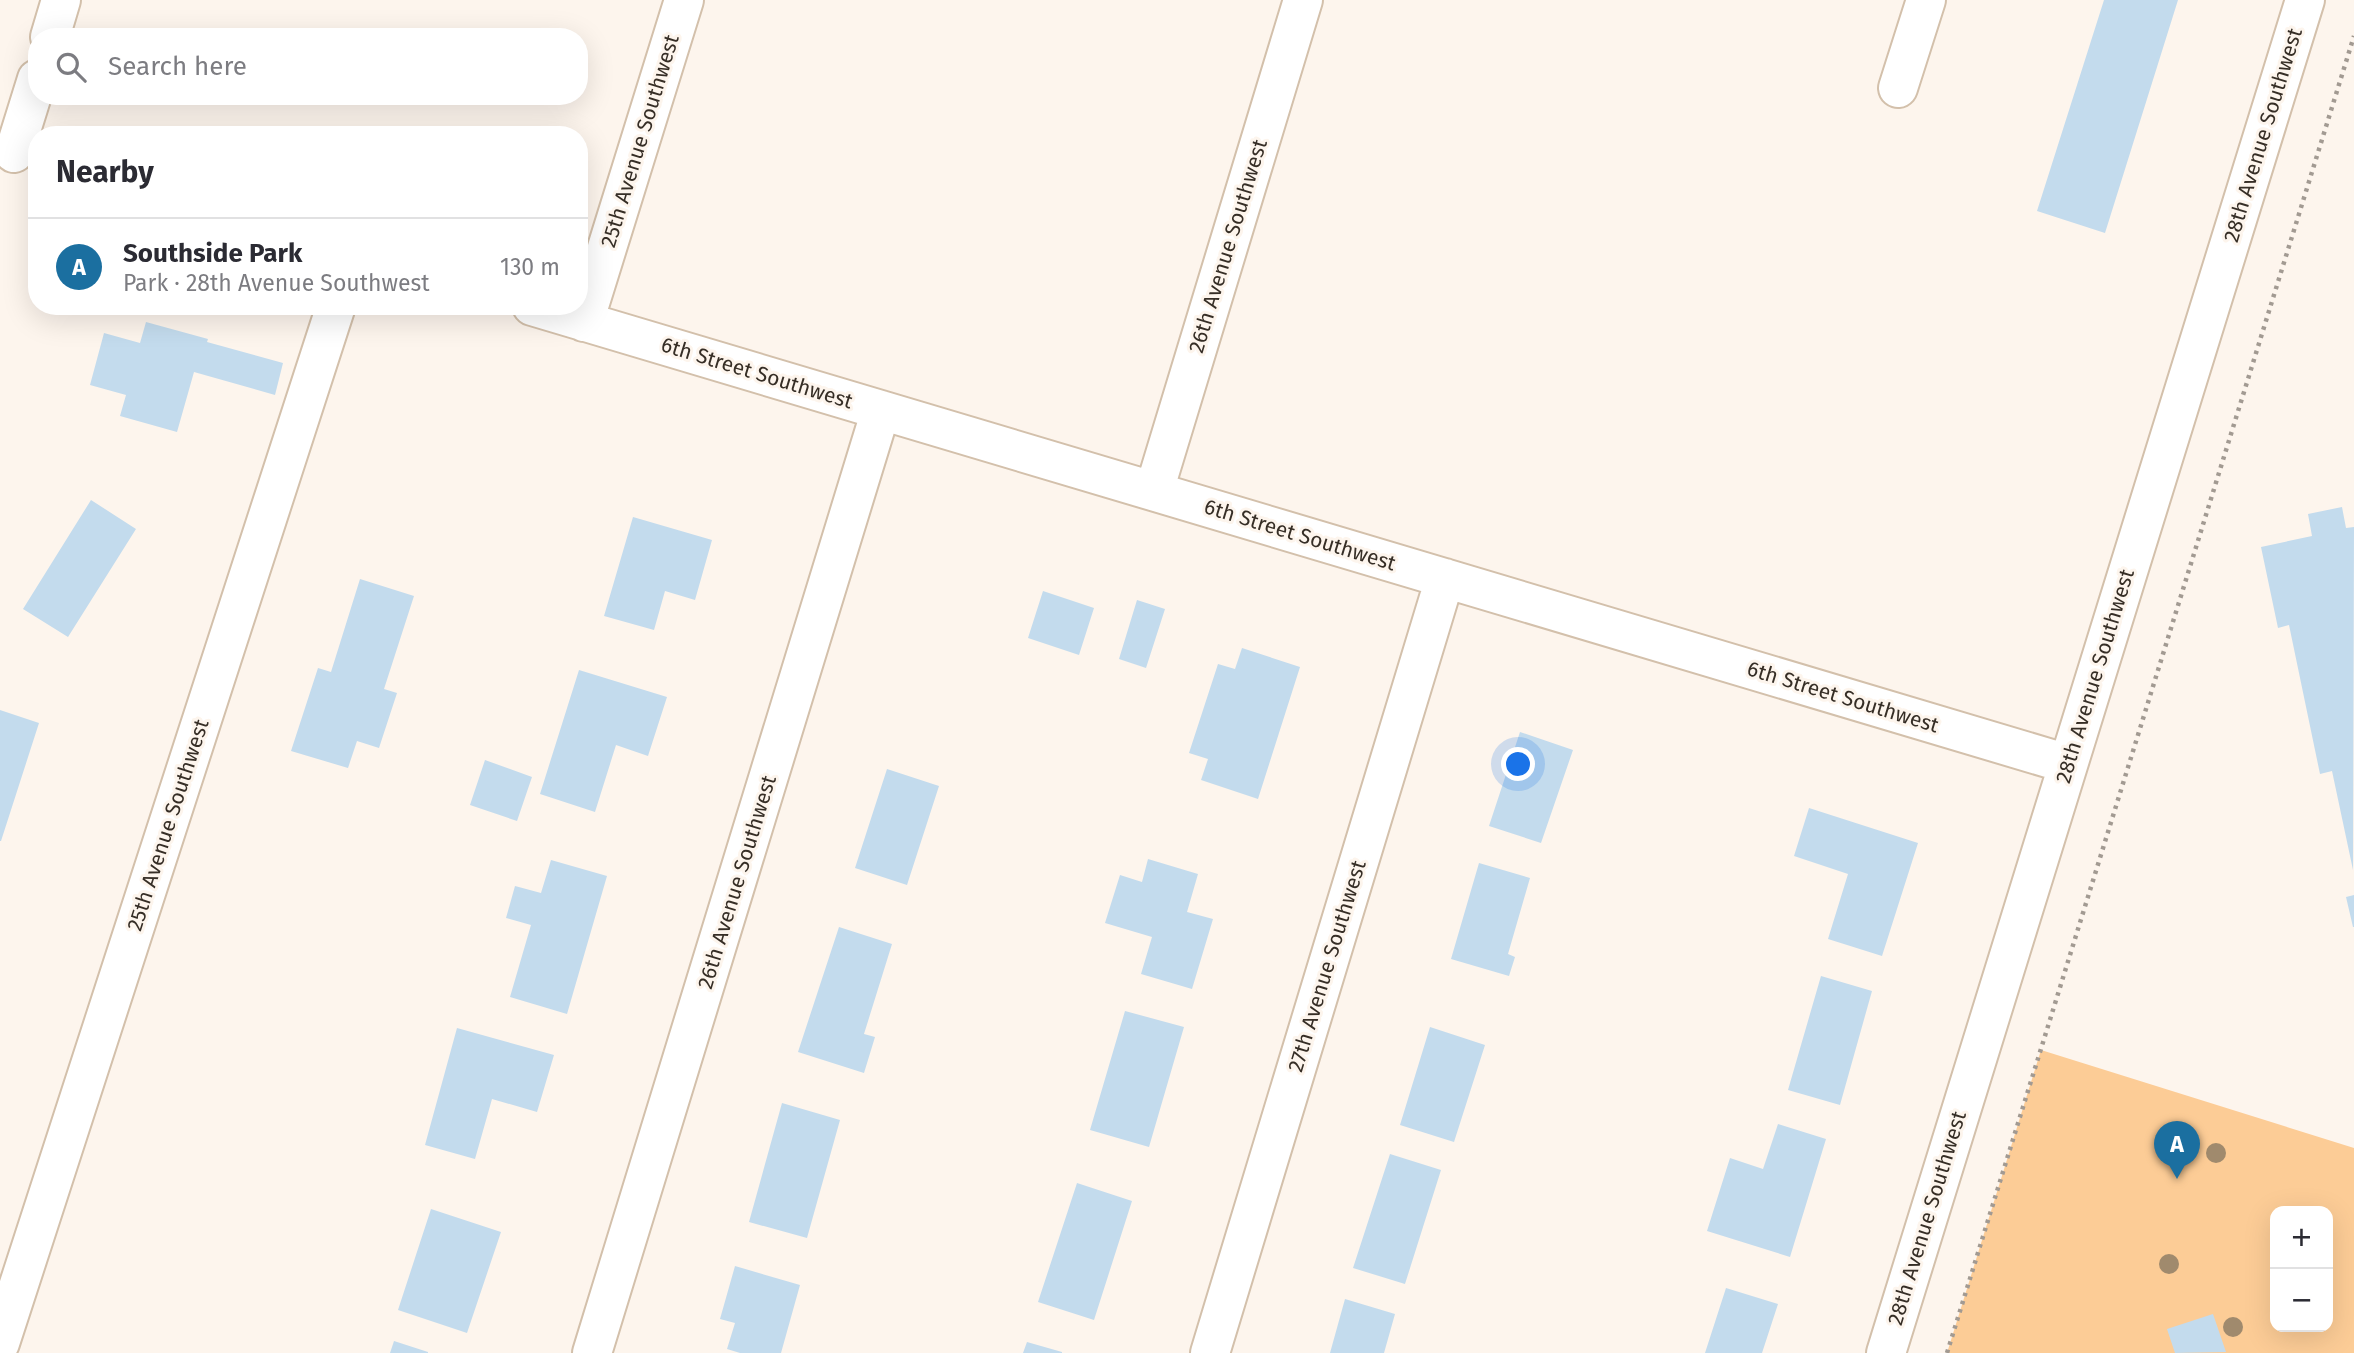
<!DOCTYPE html>
<html lang="en">
<head>
<meta charset="utf-8">
<style>
  :root { --surface:#fff; --page:#f2f2f3; --text:#2b2b33; --muted:#7c7c81; --line:#e1e1e2; --accent:#1b6fa0 }
  body { margin:0; font-family:"Fira Sans",sans-serif; background:var(--page); color:var(--text) }
  .controls { position:absolute; right:21px; bottom:21px; display:grid; overflow:hidden; border-radius:14px; box-shadow:0 7px 28px #0002 }
  .controls button { width:63px; height:63px; display:grid; place-items:center; padding:0; border:0; border-bottom:2px solid var(--line); background:var(--surface); color:var(--text); font:35px sans-serif }
  .you { position:absolute; left:1519px; top:765px; width:24px; height:24px; margin:-18px; border:5px solid #fff; border-radius:50%; background:#1a73e8; box-shadow:0 0 0 10px #1a73e833 }
  .badge { display:grid; place-items:center; width:46px; height:46px; border-radius:50%; background:var(--accent); color:#fff; font-size:23px; font-weight:700 }
  .pin { position:absolute; translate:-50% -58px; filter:drop-shadow(0 2px 4px #0008) }
  .pin::after { content:''; position:absolute; top:37px; width:24px; height:21px; background:inherit; clip-path:polygon(0 0,100% 0,50% 100%) }
  .list { margin:0; padding:0; list-style:none }
  h2 { display:flex; justify-content:space-between; align-items:center; height:91px; margin:0; padding:0 28px; font-size:30px }
  h2 small { font-size:23px; font-weight:400; color:var(--muted) }
  .list li { display:grid; grid-template-columns:46px 1fr auto; gap:21px; align-items:center; box-sizing:border-box; height:98px; padding:0 28px; border-top:2px solid var(--line) }
  .list b { display:block; font-size:26px; white-space:nowrap }
  .list p { margin:0; font-size:23px; white-space:nowrap; color:var(--muted) }
  .list em { font-size:23px; font-style:normal; color:var(--muted) }
  .icon { flex:none; width:38px; height:38px; fill:none; stroke:currentColor; stroke-width:2; stroke-linecap:round; stroke-linejoin:round }
  .map { position:relative; flex:none; width:2354px; height:1353px; overflow:hidden }
  .search { position:absolute; background:var(--surface); box-shadow:0 7px 28px #0002; left:28px; top:28px; width:560px; height:77px; display:flex; align-items:center; gap:18px; box-sizing:border-box; padding:0 24px; border-radius:28px; color:var(--muted); font-size:26px }
  .panel { position:absolute; background:var(--surface); box-shadow:0 7px 28px #0002; left:28px; top:126px; width:560px; height:189px; border-radius:28px }
  .map>svg:first-child { display:block }
  .green { fill:#fccc96; fill-rule:evenodd }
  .building { fill:#c3dbed }
  .lines { fill:none; stroke-linecap:round; stroke-linejoin:round }
  .minor-casing { stroke:#d3c0ab; stroke-width:42 }
  .path { stroke:#a29a92; stroke-width:4.5; stroke-dasharray:3.5 5; stroke-linecap:butt }
  .minor { stroke:#fff; stroke-width:38 }
  .tree { fill:#a08a6d }
  .labels { text-anchor:middle; dominant-baseline:central; stroke-width:6; stroke-linejoin:round; paint-order:stroke }
  .street-label { font-size:21px; fill:#362e26; stroke:#fdf5ed }
</style>
</head>
<body>
<div class="map">
<svg width="2354" height="1353" viewBox="0 0 2354 1353">
  <rect width="100%" height="100%" fill="#fdf5ed"/>
  <path class="green" d="M2041,1050L2354,1148V1353H1947ZM2275,1211H2328V1327H2275Z"/>
  <path class="building" d="M2104,0H2178L2105,233L2037,211Z
    M146,322L208,339L207,342L283,363L275,395L194,372L177,432L120,416L126,395L90,385L104,333L140,343Z
    M91,500L136,529L68,637L23,609Z
    M2342,507L2346,528L2354,527L2353,870L2332,771L2320,774L2289,625L2278,628L2261,547L2312,536L2308,514Z
    M633,517L712,540L695,600L665,591L654,630L604,616Z
    M360,579L414,596L384,689L397,693L379,748L357,741L348,768L291,751L318,668L331,672Z
    M1043,591L1094,608L1079,655L1028,638Z
    M1137,600L1165,609L1146,668L1119,659Z
    M1242,648L1300,667L1258,799L1201,780L1208,759L1189,753L1218,664L1235,669Z
    M579,670L667,697L648,756L616,745L595,812L540,794Z
    M0,710L39,723L1,841H0Z
    M1520,732L1573,750L1541,843L1489,826Z
    M485,760L532,777L517,821L470,805Z
    M887,769L939,786L907,885L855,868Z
    M1809,808L1918,843L1882,956L1828,939L1848,874L1794,856Z
    M1148,859L1198,874L1187,912L1213,919L1192,989L1141,974L1152,937L1105,923L1120,875L1142,882Z
    M551,860L607,876L567,1014L510,997L531,925L506,918L515,886L541,893Z
    M1479,863L1530,878L1508,954L1515,957L1509,976L1451,959Z
    M2354,895V927H2353L2346,897Z
    M839,927L892,944L864,1034L875,1037L864,1073L798,1052Z
    M1821,976L1872,991L1840,1105L1788,1090Z
    M1125,1011L1184,1027L1149,1147L1090,1130Z
    M1430,1027L1485,1045L1454,1142L1400,1125Z
    M457,1028L554,1055L537,1112L492,1099L475,1159L425,1145Z
    M782,1103L840,1120L807,1238L749,1222Z
    M1778,1124L1826,1139L1790,1257L1707,1231L1730,1158L1763,1169Z
    M1390,1154L1441,1170L1405,1284L1353,1268Z
    M1077,1183L1132,1201L1094,1320L1038,1302Z
    M431,1209L501,1232L467,1333L398,1310Z
    M735,1266L800,1285L781,1353H740L727,1349L735,1323L720,1319Z
    M1726,1288L1778,1304L1762,1353H1705Z
    M1345,1299L1395,1314L1384,1353H1330Z
    M2213,1314L2226,1352L2175,1353L2167,1329Z
    M394,1341L428,1352V1353H390Z
    M1027,1342L1062,1352V1353H1023Z"/>
  <g class="lines">
    <defs>
      <path id="minor" d="M50,37L61,0
        M1898,88L1926,0
        M14,153L37,79
        M532,306L2068,764
        M584,322L684,0
        M1154,491L1303,0
        M0,1343L336,306
        M592,1353L881,410
        M1210,1353L1445,578
        M1886,1353L2305,0"/>
    </defs>
    <use href="#minor" class="minor-casing"/>
    <path class="path" d="M1947,1353L2354,36"/>
    <use href="#minor" class="minor"/>
  </g>
  <g class="tree">
    <circle cx="2216" cy="1153" r="10"/>
    <circle cx="2169" cy="1264" r="10"/>
    <circle cx="2233" cy="1327" r="10"/>
  </g>
  <g class="labels">
    <g class="street-label">
      <text transform="translate(2263 135) rotate(-73)">28th Avenue Southwest</text>
      <text transform="translate(640 141) rotate(-73)">25th Avenue Southwest</text>
      <text transform="translate(1228 246) rotate(-73)">26th Avenue Southwest</text>
      <text transform="translate(757 373) rotate(17)">6th Street Southwest</text>
      <text transform="translate(1300 535) rotate(17)">6th Street Southwest</text>
      <text transform="translate(2095 676) rotate(-73)">28th Avenue Southwest</text>
      <text transform="translate(1843 697) rotate(17)">6th Street Southwest</text>
      <text transform="translate(168 825) rotate(-72)">25th Avenue Southwest</text>
      <text transform="translate(737 882) rotate(-73)">26th Avenue Southwest</text>
      <text transform="translate(1327 966) rotate(-73)">27th Avenue Southwest</text>
      <text transform="translate(1927 1218) rotate(-73)">28th Avenue Southwest</text>
    </g>
  </g>
</svg>
<div class="controls">
<button>+</button>
<button>−</button>
</div>
<div class="you"></div>
<div class="pin badge" style="left:2177px;top:1179px">A</div>
<div class="search"><svg class="icon" aria-label="search" viewBox="0 0 24 24"><circle cx="10" cy="10" r="6"/><path d="M15 15l6 6"/></svg>Search here</div>
<section class="panel">
<h2>Nearby<small></small></h2>
<ul class="list">
<li><span class="badge">A</span><div><b>Southside Park</b><p>Park · 28th Avenue Southwest</p></div><em>130 m</em></li>
</ul>
</section>
</div>
</body>
</html>
